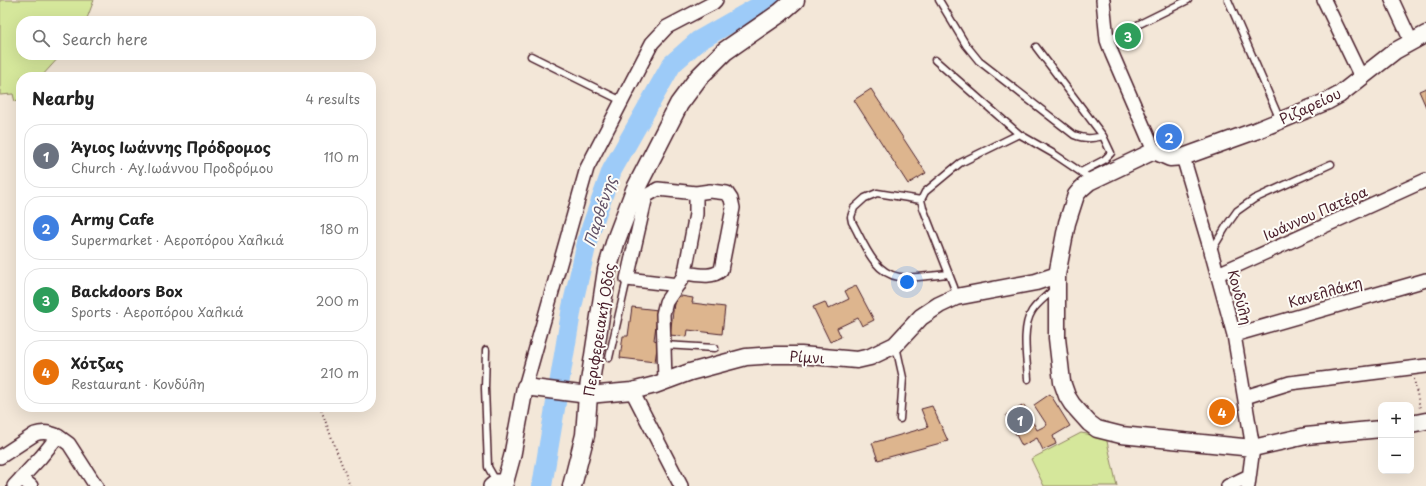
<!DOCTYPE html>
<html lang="en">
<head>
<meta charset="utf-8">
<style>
  :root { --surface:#fff; --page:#f2f2f2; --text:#222; --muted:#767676; --line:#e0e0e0; --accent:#111827 }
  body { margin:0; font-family:"Playpen Sans",sans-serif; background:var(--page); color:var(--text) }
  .controls { position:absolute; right:12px; bottom:12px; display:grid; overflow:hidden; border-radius:8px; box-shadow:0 4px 16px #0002 }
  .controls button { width:36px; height:36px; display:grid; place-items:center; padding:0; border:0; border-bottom:1px solid var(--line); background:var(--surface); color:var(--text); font:20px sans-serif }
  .you { position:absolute; left:907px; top:282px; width:14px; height:14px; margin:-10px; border:3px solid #fff; border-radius:50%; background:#1a73e8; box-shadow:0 0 0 6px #1a73e833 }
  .badge { display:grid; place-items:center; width:26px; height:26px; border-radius:50%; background:var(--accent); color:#fff; font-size:13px; font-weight:700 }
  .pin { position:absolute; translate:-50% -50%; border:2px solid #fff; box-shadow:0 1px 4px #0006 }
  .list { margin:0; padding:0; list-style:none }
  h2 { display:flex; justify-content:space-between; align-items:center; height:52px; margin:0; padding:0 16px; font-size:17px }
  h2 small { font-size:13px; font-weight:400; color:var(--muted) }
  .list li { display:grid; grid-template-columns:26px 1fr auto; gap:12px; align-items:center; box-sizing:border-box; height:64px; margin:0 8px 8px; padding:0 8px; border:1px solid var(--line); border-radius:16px }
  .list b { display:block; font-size:15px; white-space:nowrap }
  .list p { margin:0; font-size:13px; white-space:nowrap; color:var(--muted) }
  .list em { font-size:13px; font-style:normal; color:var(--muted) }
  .icon { flex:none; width:22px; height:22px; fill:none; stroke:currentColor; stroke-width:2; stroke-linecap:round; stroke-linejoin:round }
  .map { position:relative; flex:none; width:1426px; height:486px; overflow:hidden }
  .search { position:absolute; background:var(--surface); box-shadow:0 4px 16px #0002; left:16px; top:16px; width:360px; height:44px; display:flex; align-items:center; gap:10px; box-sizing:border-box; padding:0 14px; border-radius:16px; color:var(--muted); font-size:15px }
  .panel { position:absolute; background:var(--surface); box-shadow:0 4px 16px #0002; left:16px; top:72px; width:360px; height:340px; border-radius:16px }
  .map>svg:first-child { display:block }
  .green { fill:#d5e79b; stroke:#908363 }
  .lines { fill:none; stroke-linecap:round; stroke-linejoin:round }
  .river { stroke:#9dcbf8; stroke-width:20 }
  .building { fill:#ddb58e; stroke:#4a1f2b }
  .service-casing { stroke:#4a1f2b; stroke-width:9 }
  .minor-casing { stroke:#4a1f2b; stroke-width:16 }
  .tertiary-casing { stroke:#4a1f2b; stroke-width:19 }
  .secondary-casing { stroke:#4a1f2b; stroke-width:21 }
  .path { stroke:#4a1f2b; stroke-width:2; stroke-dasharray:1 3; stroke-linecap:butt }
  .service { stroke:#fdfcf7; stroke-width:6 }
  .minor { stroke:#fdfcf7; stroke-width:13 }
  .tertiary { stroke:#fdfcf7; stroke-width:16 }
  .secondary { stroke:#fdfcf7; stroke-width:18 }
  .labels { text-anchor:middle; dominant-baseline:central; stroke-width:4; stroke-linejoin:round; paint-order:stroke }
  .street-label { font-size:14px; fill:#4a1f2b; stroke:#fdfcf7 }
  .water-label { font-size:15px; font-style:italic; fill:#635368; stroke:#fdfcf7 }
</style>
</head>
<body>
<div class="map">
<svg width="1426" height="486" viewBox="0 0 1426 486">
  <rect width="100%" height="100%" fill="#f3e7d8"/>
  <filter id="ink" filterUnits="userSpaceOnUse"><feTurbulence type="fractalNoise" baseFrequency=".025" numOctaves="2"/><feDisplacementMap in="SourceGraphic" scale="8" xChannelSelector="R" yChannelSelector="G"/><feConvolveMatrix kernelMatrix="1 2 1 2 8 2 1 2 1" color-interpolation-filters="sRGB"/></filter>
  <g filter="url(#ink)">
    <path class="green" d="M0,0H94L86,21H21V55H61L41,77H21V96L15,102L13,94L0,95Z
      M1081,433L1106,437L1117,486H1044L1031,459Z"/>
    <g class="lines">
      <path class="river" d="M542,486L572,307L589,234L612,170L672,64L698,41L770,0"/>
    </g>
    <path class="building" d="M1426,88V107L1419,91Z
      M871,89L926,173L908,184L854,100Z
      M856,286L874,320L862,326L858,318L837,328L841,337L830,342L813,307L825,302L828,309L849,299L845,291Z
      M675,295L693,298L692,303L725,307L722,334L688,330L687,337L670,335Z
      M632,307L658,310L654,340L658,341L655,362L620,358L623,336H628Z
      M1050,394L1070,426L1053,436L1056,444L1043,450L1037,438L1022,446L1006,415L1024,405L1037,430L1047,425L1034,405Z
      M1227,403L1234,419L1215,422L1212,406Z
      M932,406L948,441L878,460L872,443L928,427L921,409Z"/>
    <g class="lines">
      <defs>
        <path id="service" d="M939,0L966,45L979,61L1074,135C1085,139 1091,139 1103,136L1111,153L1104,160L1081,172
          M1228,0L1280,120
          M1107,40L1188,0
          M1036,47L1103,136
          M531,56L622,101
          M935,60L1019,134
          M921,200L877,193L865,198L854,208L851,217L852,222C863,241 873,273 899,277C912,279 934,275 949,274
          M1212,250L1227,225L1237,211L1254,199L1331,164
          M956,296L954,287L923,208L921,200L925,192L960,163L1019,134L1054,154L1091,179
          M664,345L715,348
          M896,346L903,378L900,419
          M486,350L485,388L488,467L496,481
          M609,358L627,279
          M1028,379C1027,360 1021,328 1032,311C1037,303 1047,296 1054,289"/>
        <path id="minor" d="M1103,0L1107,40L1112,54L1154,151
          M1324,0L1361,77
          M1392,0L1411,41
          M1183,157L1211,251L1234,335L1253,448L1248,486
          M1218,274L1426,180
          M678,285L627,279L646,196L658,189L696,193
          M1234,335L1426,280
          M665,381L663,314L666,302L683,277L686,267L696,214V193L710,191L727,193L731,199L733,208L721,270C712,279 695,274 684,273
          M525,387L587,168L652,43L667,27L713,3L716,0
          M632,391L681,486
          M1245,397L1290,383L1426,366
          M0,457L35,434C44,431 50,433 58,436
          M21,478L31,486
          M14,486L41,457L58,436L69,444L96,486
          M490,486L496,481H506
          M1228,486L1249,476"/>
        <path id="tertiary" d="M1411,424L1426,421
          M1381,429L1306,436L1253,448L1121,435L1097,429L1089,423L1072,404L1067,396L1062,382L1057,338V275L1067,223L1076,195L1081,189L1089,182L1154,151L1170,158L1183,157L1255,131L1328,101L1339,95L1395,51L1426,34
          M504,486L512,457L525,387L588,395L632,391L655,385L690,372L746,357L774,355H801L857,360L870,357L895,345L921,317L939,305L956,297L1036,282L1057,275"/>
        <path id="secondary" d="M572,486L585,435L588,395L607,270L616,240L635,190L679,104L699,77L725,51L780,13L795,0"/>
      </defs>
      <use href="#service" class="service-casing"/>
      <use href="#minor" class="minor-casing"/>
      <use href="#tertiary" class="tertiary-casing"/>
      <use href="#secondary" class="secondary-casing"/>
      <path class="path" d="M1414,379L1420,408
        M320,407L350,486"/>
      <use href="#service" class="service"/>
      <use href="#minor" class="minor"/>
      <use href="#tertiary" class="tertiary"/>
      <use href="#secondary" class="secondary"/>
    </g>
  </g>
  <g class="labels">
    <g class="street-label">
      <text transform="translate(1310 106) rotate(-25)">Ριζαρείου</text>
      <text transform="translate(1315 213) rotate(-24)">Ιωάννου Πατέρα</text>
      <text transform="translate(1325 292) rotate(-16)">Κανελλάκη</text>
      <text transform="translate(1240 297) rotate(75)">Κονδύλη</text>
      <text transform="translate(599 330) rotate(-81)">Περιφερειακή Οδός</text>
      <text transform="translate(807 357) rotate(3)">Ρίμνι</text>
    </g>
    <g class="water-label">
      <text transform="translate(599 211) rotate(-72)">Παρθένης</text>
    </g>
  </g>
</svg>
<div class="controls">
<button>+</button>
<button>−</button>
</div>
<div class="you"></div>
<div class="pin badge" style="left:1020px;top:420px;background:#6b7280">1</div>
<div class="pin badge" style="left:1169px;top:137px;background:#3f7fe0">2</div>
<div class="pin badge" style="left:1128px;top:36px;background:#2e9e5b">3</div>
<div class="pin badge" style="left:1222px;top:412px;background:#e8710a">4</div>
<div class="search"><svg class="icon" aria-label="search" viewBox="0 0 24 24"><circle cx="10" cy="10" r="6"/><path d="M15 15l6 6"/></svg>Search here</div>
<section class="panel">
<h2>Nearby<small>4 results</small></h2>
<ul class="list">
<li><span class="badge" style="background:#6b7280">1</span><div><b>Άγιος Ιωάννης Πρόδρομος</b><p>Church · Αγ.Ιωάννου Προδρόμου</p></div><em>110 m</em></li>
<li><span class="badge" style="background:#3f7fe0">2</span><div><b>Army Cafe</b><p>Supermarket · Αεροπόρου Χαλκιά</p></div><em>180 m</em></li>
<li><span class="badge" style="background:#2e9e5b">3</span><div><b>Backdoors Box</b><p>Sports · Αεροπόρου Χαλκιά</p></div><em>200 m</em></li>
<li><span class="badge" style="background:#e8710a">4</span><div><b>Χότζας</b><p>Restaurant · Κονδύλη</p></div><em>210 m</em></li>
</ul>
</section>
</div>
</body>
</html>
